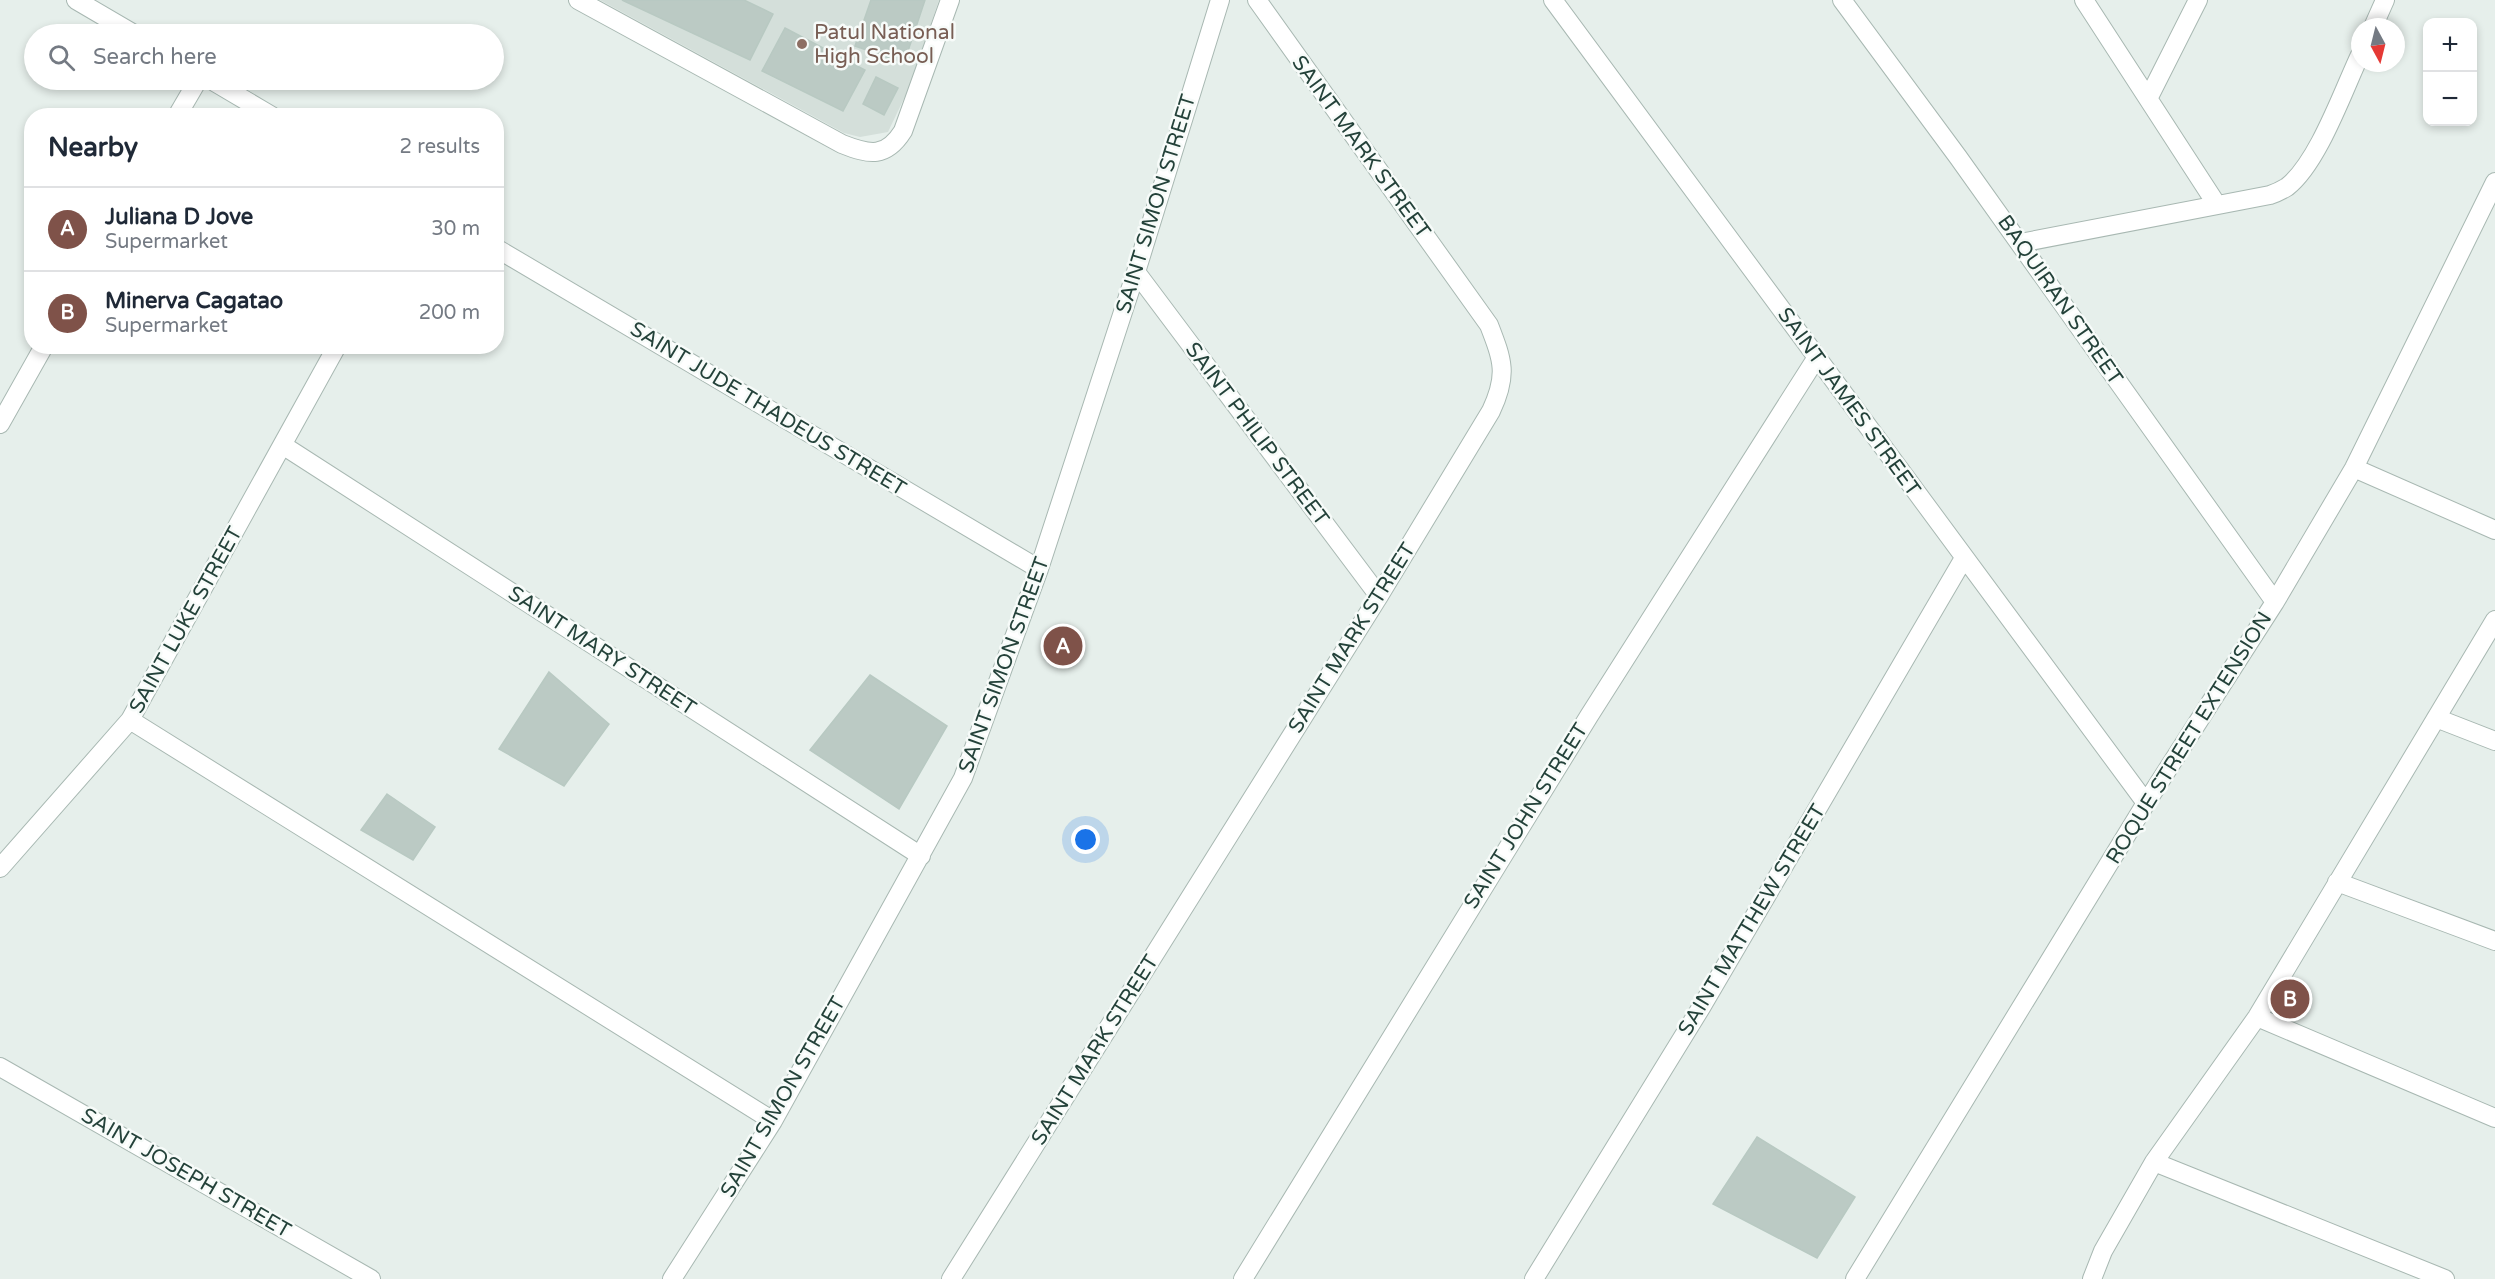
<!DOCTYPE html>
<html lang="en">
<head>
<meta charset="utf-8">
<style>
  :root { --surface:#fff; --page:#f6f6f7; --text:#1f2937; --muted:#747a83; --line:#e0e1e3; --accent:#7f5249 }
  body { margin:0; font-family:"Varela Round",sans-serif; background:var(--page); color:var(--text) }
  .controls { position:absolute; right:18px; top:18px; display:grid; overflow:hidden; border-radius:12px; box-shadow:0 3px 9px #0003 }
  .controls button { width:54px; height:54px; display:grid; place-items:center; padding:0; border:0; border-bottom:2px solid var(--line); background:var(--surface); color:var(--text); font:30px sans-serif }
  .compass { position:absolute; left:2351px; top:18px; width:54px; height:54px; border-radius:50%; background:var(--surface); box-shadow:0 3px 9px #0003; rotate:173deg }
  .you { position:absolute; left:1086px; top:840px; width:21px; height:21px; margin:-15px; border:4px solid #fff; border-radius:50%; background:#1a73e8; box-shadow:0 0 0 9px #1a73e833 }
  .badge { display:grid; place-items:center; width:39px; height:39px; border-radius:50%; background:var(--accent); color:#fff; font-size:20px; font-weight:700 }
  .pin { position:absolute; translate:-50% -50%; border:3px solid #fff; box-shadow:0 2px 6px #0006 }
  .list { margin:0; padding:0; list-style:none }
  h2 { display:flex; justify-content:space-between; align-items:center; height:78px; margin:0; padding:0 24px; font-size:26px }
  h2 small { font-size:20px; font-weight:400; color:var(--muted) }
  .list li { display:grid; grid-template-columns:39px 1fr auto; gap:18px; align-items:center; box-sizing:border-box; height:84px; padding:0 24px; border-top:2px solid var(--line) }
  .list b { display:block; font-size:22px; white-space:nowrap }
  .list p { margin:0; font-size:20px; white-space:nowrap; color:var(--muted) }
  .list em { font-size:20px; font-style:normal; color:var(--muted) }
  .icon { flex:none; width:33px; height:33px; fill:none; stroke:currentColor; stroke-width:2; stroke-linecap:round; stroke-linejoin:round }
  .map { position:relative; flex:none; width:2495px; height:1279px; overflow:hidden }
  .search { position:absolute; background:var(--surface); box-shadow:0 3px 9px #0003; left:24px; top:24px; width:480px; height:66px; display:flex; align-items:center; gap:15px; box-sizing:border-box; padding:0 21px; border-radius:33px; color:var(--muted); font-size:22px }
  .panel { position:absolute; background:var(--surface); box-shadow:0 3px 9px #0003; left:24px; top:108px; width:480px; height:246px; border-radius:24px }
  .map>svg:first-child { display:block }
  .built { fill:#d4dfda }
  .building { fill:#bbcac4; stroke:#b8c9c2; stroke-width:1.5 }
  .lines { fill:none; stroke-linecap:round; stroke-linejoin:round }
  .minor-casing { stroke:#a8b8b2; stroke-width:20 }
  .minor { stroke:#fff; stroke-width:18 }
  .education-dot { fill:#8d6e63; stroke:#f7fbf9; stroke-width:2 }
  .labels { text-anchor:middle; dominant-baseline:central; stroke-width:5; stroke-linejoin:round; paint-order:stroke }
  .education-label { font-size:21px; fill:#785e54; stroke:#f7fbf9; text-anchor:start }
  .street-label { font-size:21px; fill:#24423a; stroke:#f7fbf9 }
</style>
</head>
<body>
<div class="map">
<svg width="2495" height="1279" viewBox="0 0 2495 1279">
  <rect width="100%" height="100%" fill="#e6efeb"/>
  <path class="built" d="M600,0H939L909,88L888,132L860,137L844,133Z"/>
  <path class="building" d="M622,0H744L773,14L750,60Z
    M871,0H925L904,63L855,46Z
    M785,28L865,70L843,111L762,71Z
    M876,77L898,88L884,115L863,104Z
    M549,672L609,724L564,786L499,749Z
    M870,675L947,726L899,809L810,750Z
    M387,794L435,827L413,860L361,830Z
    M1757,1137L1855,1197L1817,1258L1713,1204Z"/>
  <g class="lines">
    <defs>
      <path id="minor" d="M76,0L134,34
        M578,0L842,144C870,155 886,158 903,131L950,0
        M1553,0L2146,803
        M1842,0L1958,157L2275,602
        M2084,0L2217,205
        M2373,27L2385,0
        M211,80L272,116
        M2149,97L2198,0
        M177,116L198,80
        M2020,243L2270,195C2276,193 2282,190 2287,187C2318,163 2343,91 2360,55
        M496,248L1039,569
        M1136,272L1379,596
        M0,424L44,346
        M284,446L921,856
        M2354,468L2495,530
        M2436,718L2495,741
        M130,720L773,1121
        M0,868L130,720L337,346
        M2337,882L2495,941
        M2257,1017L2495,1118
        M0,1067L371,1279
        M2154,1162L2445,1279
        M672,1279L773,1121L963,778L1039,569L1136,272L1220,0
        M951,1279L1379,596L1491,411C1508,375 1503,361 1489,325L1257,0
        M1243,1279L1589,716L1817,357
        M1534,1279L1702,1006L1964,558
        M1855,1279L2146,803L2275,602L2354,468L2495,182
        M2092,1279L2103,1251L2154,1162L2257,1017L2495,620"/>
    </defs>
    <use href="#minor" class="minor-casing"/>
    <use href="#minor" class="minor"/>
  </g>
  <circle class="education-dot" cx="802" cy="44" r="6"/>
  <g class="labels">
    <g class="education-label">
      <text x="814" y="32">Patul National<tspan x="814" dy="24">High School</tspan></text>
    </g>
    <g class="street-label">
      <text transform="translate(1361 147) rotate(54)">SAINT MARK STREET</text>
      <text transform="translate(1156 204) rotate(-73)">SAINT SIMON STREET</text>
      <text transform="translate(2060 300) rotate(55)">BAQUIRAN STREET</text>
      <text transform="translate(1849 402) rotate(54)">SAINT JAMES STREET</text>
      <text transform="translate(768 409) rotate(31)">SAINT JUDE THADEUS STREET</text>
      <text transform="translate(1257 434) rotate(53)">SAINT PHILIP STREET</text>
      <text transform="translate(186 620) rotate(-61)">SAINT LUKE STREET</text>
      <text transform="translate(1352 638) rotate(-58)">SAINT MARK STREET</text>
      <text transform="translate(602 651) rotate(33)">SAINT MARY STREET</text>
      <text transform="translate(1004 665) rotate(-70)">SAINT SIMON STREET</text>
      <text transform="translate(2189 738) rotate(-58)">ROQUE STREET EXTENSION</text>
      <text transform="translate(1526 816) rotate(-58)">SAINT JOHN STREET</text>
      <text transform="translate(1752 920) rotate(-59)">SAINT MATTHEW STREET</text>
      <text transform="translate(1095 1050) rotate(-58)">SAINT MARK STREET</text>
      <text transform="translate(783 1097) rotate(-60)">SAINT SIMON STREET</text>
      <text transform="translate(186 1173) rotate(30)">SAINT JOSEPH STREET</text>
    </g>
  </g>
</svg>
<div class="controls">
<button>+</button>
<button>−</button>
</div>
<svg class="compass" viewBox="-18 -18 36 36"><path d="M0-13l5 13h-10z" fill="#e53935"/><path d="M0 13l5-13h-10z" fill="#747a83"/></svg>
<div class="you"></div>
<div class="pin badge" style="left:1063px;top:646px">A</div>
<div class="pin badge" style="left:2290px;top:999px">B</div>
<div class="search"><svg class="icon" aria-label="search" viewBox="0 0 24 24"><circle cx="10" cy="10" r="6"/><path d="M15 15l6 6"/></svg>Search here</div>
<section class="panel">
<h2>Nearby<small>2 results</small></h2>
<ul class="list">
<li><span class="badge">A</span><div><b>Juliana D Jove</b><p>Supermarket</p></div><em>30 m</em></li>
<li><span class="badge">B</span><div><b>Minerva Cagatao</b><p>Supermarket</p></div><em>200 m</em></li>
</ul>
</section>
</div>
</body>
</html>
